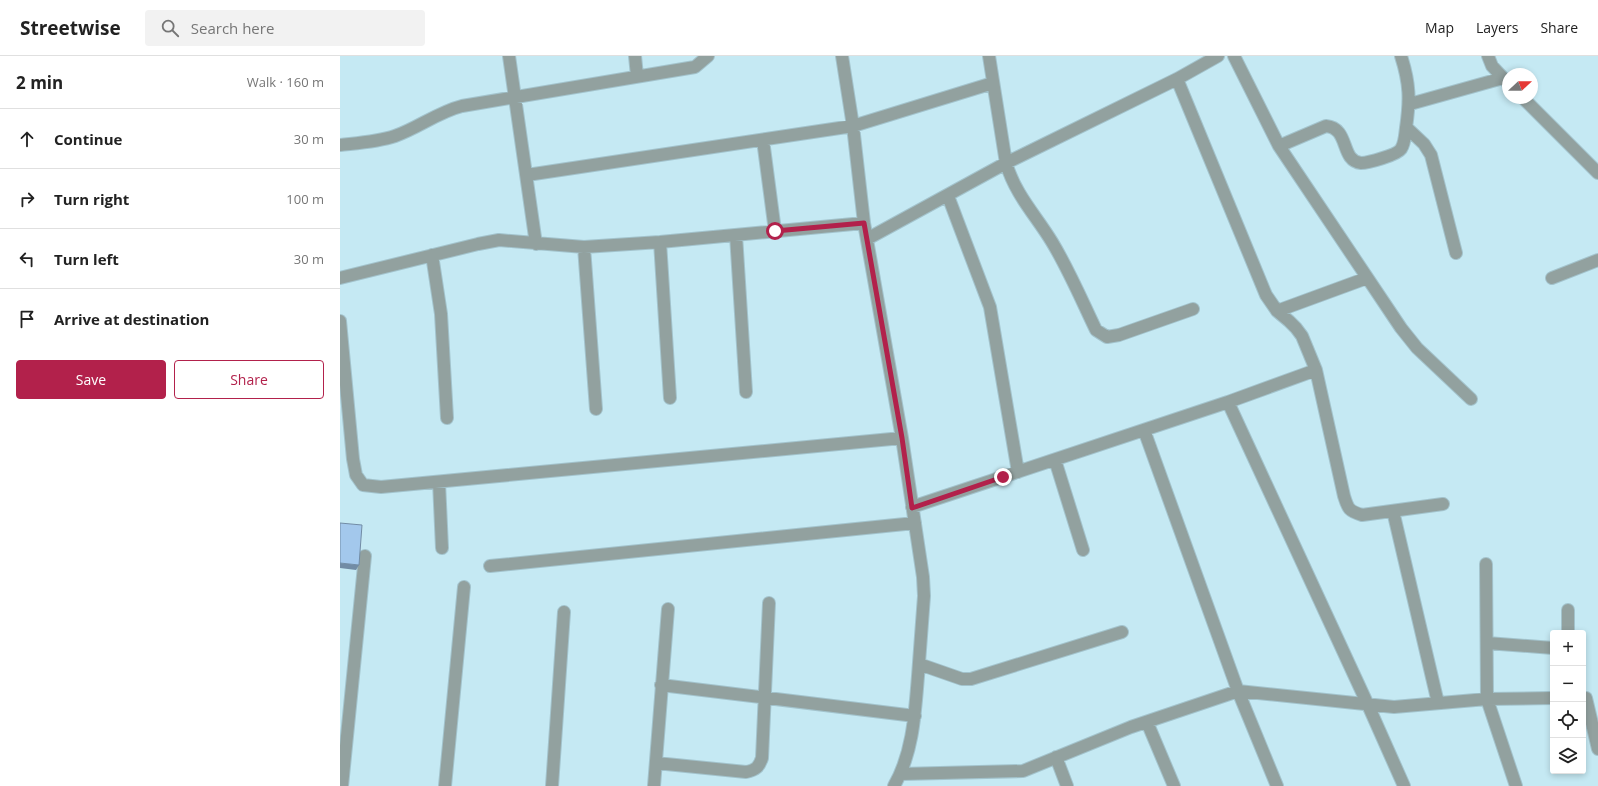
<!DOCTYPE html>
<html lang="en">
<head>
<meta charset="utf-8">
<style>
  :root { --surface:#fff; --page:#f2f2f2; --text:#222; --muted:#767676; --line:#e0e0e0; --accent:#b2214b }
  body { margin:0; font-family:"Open Sans",sans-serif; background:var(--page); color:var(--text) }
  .controls { position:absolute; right:12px; bottom:12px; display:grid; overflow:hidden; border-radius:4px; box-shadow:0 2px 6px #0003 }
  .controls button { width:36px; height:36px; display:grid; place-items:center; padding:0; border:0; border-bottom:1px solid var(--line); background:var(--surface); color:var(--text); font:20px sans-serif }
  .compass { position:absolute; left:1162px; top:12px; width:36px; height:36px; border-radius:50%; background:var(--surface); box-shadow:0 2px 6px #0003; rotate:68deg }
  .stop { position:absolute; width:12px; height:12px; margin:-9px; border:3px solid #b2214b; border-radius:50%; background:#fff }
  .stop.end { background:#b2214b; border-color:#fff; box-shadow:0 1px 4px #0008 }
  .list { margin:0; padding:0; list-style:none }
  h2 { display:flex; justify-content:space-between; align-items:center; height:52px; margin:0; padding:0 16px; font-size:17px }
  h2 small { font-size:13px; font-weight:400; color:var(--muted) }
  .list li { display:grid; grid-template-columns:26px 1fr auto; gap:12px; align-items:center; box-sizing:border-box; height:60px; padding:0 16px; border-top:1px solid var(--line) }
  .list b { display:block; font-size:15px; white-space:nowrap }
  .list em { font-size:13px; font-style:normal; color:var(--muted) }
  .actions { display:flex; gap:8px; padding:12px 16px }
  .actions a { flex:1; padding:9px 0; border:1px solid var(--accent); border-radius:4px; text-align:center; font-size:14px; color:var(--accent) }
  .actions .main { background:var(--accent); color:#fff }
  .icon { flex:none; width:22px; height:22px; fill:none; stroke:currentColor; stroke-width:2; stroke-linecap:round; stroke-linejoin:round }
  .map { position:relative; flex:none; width:1258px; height:730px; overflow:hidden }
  header { display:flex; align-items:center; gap:24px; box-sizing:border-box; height:56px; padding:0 20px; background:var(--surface); border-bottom:1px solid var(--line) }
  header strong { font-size:19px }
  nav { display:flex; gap:22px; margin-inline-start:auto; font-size:14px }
  .search { width:280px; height:36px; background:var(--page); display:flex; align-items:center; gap:10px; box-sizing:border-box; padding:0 14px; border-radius:4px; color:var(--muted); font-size:15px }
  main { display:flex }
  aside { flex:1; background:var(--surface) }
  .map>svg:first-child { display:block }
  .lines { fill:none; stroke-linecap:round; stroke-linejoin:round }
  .minor-casing { stroke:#a3c3cc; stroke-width:14 }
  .minor { stroke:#92a19f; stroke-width:12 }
  .shaded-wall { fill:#728ca5 }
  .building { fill:#a3c8ec; stroke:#728ca5 }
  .route { stroke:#b2214b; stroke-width:5 }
</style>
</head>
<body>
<header>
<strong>Streetwise</strong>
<div class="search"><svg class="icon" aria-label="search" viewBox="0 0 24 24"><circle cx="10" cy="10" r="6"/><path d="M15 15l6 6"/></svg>Search here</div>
<nav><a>Map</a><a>Layers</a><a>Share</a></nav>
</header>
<main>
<aside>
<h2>2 min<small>Walk · 160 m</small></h2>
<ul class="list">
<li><svg class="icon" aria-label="ahead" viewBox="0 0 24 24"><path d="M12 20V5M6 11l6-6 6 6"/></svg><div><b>Continue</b></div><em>30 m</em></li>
<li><svg class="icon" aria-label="right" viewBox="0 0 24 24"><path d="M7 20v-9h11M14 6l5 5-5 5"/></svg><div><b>Turn right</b></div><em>100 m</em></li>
<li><svg class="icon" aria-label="left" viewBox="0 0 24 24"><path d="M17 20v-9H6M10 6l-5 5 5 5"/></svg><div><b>Turn left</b></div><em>30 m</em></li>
<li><svg class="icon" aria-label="arrive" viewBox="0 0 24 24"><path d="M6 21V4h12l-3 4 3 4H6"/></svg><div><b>Arrive at destination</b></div></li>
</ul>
<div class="actions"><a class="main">Save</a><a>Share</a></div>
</aside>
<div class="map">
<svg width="1258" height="730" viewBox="0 0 1258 730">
  <rect width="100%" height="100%" fill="#c5e9f3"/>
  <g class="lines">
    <defs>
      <path id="minor" d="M169,0L196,188
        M295,0L297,20
        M502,0L513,70L524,167L562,382L583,521L584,540C582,566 580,593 578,620C575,657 573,697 554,730
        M649,0L666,107C676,140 695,158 712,186C729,214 742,245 756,274L767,281L779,279L853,253
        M894,0L939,90L1061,272L1077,292L1131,343
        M1148,0L1152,10L1167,26
        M1183,42L1258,117
        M1070,48L1163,22
        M1066,71L1084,88L1091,99L1116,197
        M423,84L435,175
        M0,89C18,87 37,86 55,80C78,72 98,56 122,50L355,11L368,0
        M939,90L986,70C1010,72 1000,105 1021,107C1028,107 1057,99 1061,93C1065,87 1065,79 1066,72C1070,44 1070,28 1061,0
        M187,119L513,70L653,27
        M608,140L650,251L678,416
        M396,179L406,336
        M527,183L666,107L837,23L878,0
        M320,186L330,342
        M244,191L256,353
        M92,199L101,258L107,362
        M0,222L138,188L159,184L244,191L320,186L524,167
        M1212,222L1258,204
        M937,255L1027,222
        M0,265L13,403L16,419L23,429L41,431L562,382
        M976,314L1004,440C1008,453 1009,455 1022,459L1103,448
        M888,346L1028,649L1064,730
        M804,374L898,635L937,730
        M715,404L743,494
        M99,426L102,492
        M572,451L888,346L976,314L962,280L956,272L949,265L937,255L926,239L837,23
        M1053,455L1098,647
        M1146,508L1147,643L1176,730
        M150,510L575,467
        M1228,554V577
        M1147,587L1213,592
        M579,608L622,623H631L782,576
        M321,629L575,660
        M1246,642L1258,693
        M807,666L834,730
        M716,701L727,730
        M316,707L406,716C416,714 419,711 422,702L429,547
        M561,718L683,715L791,671L898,635L1054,651L1147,643L1213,642
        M2,730L25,500
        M105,730L124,531
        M212,730L224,556
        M314,730L328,553"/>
    </defs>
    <use href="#minor" class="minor-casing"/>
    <use href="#minor" class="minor"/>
  </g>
  <path class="shaded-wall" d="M0,507L19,509L16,514L0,512Z"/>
  <path class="building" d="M0,467L22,469L19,509L0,507Z"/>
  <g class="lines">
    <path class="route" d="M435,175L524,167L562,382L572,452L663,421"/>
  </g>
</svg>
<div class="controls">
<button>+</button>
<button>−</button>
<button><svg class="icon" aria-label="locate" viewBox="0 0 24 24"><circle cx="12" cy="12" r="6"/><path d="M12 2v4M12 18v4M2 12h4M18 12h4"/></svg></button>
<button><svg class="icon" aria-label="layers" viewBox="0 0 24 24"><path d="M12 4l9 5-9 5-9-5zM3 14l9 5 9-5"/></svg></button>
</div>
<svg class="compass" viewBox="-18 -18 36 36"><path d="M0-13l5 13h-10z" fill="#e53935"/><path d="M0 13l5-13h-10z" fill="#767676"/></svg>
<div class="stop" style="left:435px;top:175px"></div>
<div class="stop end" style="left:663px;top:421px"></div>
</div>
</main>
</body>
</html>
